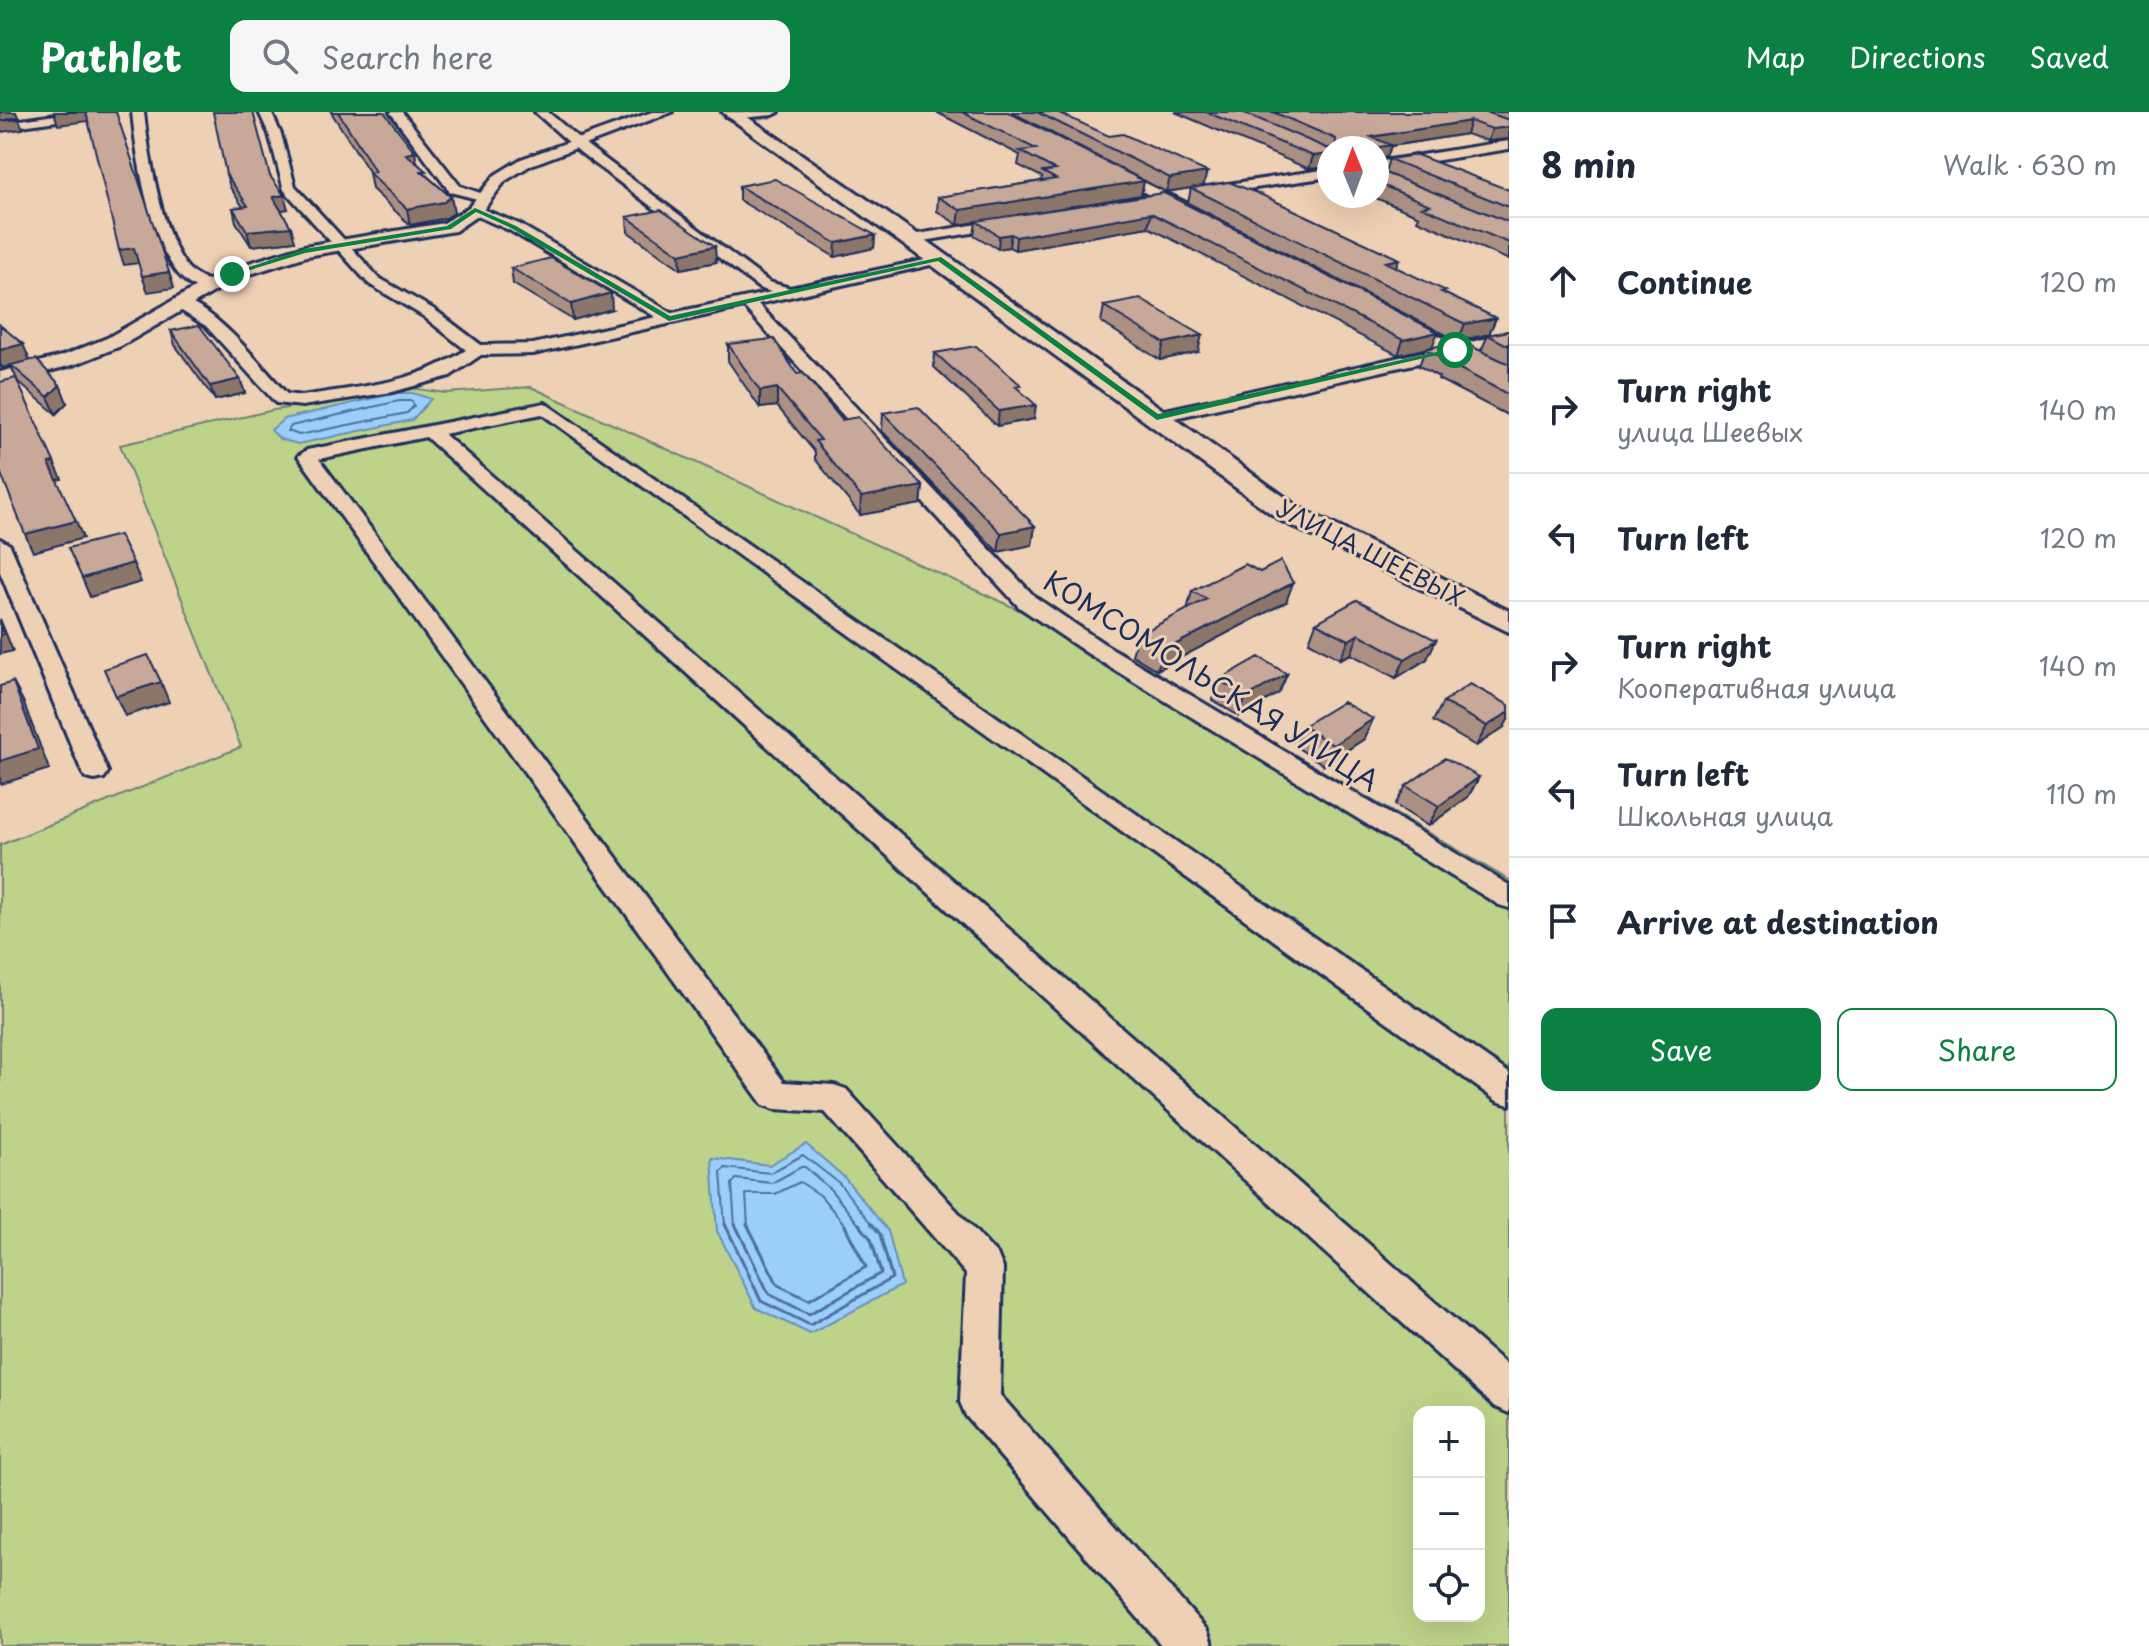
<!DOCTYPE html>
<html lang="en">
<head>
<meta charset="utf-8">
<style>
  :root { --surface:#fff; --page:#f6f6f7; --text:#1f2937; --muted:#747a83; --line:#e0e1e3; --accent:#0b8043 }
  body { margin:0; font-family:"Playpen Sans",sans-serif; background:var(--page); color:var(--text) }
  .controls { position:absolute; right:24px; bottom:24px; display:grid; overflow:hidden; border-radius:16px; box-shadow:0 8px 32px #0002 }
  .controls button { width:72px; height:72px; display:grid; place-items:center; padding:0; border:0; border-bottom:2px solid var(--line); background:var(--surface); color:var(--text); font:40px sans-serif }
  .compass { position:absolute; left:1317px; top:24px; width:72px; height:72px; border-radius:50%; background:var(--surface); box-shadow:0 8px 32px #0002; rotate:359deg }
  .stop { position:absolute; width:24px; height:24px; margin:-18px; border:6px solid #0b8043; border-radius:50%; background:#fff }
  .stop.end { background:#0b8043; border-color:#fff; box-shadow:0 2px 8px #0008 }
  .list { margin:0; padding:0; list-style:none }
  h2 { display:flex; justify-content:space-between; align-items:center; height:104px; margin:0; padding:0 32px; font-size:34px }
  h2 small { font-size:26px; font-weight:400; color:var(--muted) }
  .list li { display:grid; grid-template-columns:52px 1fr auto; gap:24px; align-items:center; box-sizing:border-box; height:128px; padding:0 32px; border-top:2px solid var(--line) }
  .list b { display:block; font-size:30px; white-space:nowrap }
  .list p { margin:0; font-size:26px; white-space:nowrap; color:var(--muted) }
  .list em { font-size:26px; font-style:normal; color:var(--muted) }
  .actions { display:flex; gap:16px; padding:24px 32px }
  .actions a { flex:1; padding:18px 0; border:2px solid var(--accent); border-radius:16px; text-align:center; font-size:28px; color:var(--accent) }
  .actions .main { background:var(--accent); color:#fff }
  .icon { flex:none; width:44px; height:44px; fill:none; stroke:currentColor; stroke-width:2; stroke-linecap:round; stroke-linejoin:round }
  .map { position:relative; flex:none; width:1509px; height:1534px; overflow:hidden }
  header { display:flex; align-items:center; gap:48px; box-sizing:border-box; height:112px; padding:0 40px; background:var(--accent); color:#fff }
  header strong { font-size:38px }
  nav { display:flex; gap:44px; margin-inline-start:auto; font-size:28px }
  .search { width:560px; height:72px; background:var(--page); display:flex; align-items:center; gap:20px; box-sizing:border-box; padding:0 28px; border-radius:16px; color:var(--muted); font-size:30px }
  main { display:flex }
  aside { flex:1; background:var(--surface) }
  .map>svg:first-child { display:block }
  .green { fill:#bdd389; stroke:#6c8174; stroke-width:2; fill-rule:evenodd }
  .water { fill:#9bcff9; stroke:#688fbb; stroke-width:2 }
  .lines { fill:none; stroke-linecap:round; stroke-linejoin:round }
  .shore-far1 { stroke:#4e6f9c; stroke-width:2 }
  .shore { stroke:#4e6f9c; stroke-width:3 }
  .minor-casing { stroke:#1b2f5e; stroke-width:6 }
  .tertiary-casing { stroke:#1b2f5e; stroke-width:6 }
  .secondary-casing { stroke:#1b2f5e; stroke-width:6 }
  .minor { fill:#eed0b4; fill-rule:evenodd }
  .tertiary { fill:#eed0b4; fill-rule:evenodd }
  .secondary { fill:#eed0b4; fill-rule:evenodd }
  .wall { fill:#ac9083; stroke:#1b2f5e; stroke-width:2 }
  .shaded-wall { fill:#8c766a; stroke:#1b2f5e; stroke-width:2 }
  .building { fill:#c8a898; stroke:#1b2f5e; stroke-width:2 }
  .route { fill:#0b8043 }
  .labels { text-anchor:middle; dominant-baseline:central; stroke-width:6; stroke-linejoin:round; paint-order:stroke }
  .far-street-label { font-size:24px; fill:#1b2f5e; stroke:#eed0b4 }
  .street-label { font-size:28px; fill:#1b2f5e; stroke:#eed0b4 }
</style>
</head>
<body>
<header>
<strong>Pathlet</strong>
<div class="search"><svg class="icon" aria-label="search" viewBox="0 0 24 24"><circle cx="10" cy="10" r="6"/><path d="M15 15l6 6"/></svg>Search here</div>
<nav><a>Map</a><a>Directions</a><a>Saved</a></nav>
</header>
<main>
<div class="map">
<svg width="1509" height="1534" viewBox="0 0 1509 1534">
  <rect width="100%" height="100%" fill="#eed0b4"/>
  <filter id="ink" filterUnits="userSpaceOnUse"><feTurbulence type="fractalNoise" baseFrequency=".0125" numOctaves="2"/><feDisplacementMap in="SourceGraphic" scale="16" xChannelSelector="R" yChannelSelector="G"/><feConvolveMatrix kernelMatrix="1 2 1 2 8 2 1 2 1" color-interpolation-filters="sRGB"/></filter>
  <g filter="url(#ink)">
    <path class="green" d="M531,275L1148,557L1509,768V1534H0V733L241,635L120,333L274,298L410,276L446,281ZM1419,1300H1479V1504H1419Z"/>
    <path class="water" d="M397,281H413L431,287L412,308L298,332L280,327L271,318L284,307Z
      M806,1032L844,1065L888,1119L902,1173L810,1222L756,1196L717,1119L712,1046L769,1053Z"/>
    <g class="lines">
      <path class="shore-far1" d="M399,289H412L414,294L407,301L299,323L288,319L291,314Z
        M725,1114L721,1060L725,1056L770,1061L803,1043L839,1071L873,1114
        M735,1114L732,1072L736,1067L772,1071L801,1055H805L831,1078L860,1114
        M748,1114L746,1082H775L800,1070L820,1083L846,1114"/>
      <path class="shore" d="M725,1112L761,1189L810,1213L892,1166L880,1122L872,1112
        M735,1112L769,1182L809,1202L881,1161L871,1127L859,1112
        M747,1112L778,1173L809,1188L866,1155L844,1112"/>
      <defs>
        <path id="minor" d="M76,0H106L100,3L0,17V11Z
          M132,0H144C148,40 162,126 188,156C195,164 206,167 215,172V178C155,189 136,40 132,0Z
          M259,0H271L281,22L295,74L379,166L435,198L481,233L533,232L656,205L509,118L470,101L468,98L475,94L519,112L672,201L771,180L759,176L581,41L535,0H548L589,35L769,170L790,176L944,144V150L758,192L1035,485L1103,531L1509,773V796L1499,793L1087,541L1019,495L744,195L533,242L481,243L450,264L392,280L302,294L276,291L206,214L175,195V189C206,182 266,260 287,282L302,284C362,274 414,272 466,238L423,204L369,172L284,78L269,22Z
          M390,0H402L460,74L489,84V90L450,80Z
          M738,0H779L773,3L732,7L726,4Z
          M1509,29V37L1377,58V50Z
          M1109,53L1194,95L1196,98L1184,101L1105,60L1103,57Z
          M1329,57V65L1201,84L1194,80L1201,76Z
          M1014,106L1019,107V113L912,131L905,127L912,123Z
          M1403,206L1458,233L1509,221V231L1471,239L1509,258V270L1454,243L1157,310L1148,305L1157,300L1440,236L1397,214V208Z
          M545,291L1509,961V993L1497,989L542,302L444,322L1509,1255V1301L1495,1295L426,325L319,347L784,970L834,973L846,977L998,1144L1003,1156L1000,1283L1207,1518L1213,1534H1162L966,1304L960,1290L966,1162L825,1000L775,997L763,993L298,344L307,338Z
          M0,427L10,433L108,660L104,666L95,668L86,666L82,660L0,460Z"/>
        <path id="tertiary" d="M652,0H672L531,53L505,69L481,101L455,119L307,144L238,166L121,234L76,252L0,272V260L62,244L107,226L226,158L304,134L444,111L469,95L495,63L521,47Z"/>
        <path id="secondary" d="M722,0H740L919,123L1300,396L1509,499V520L1280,408Z"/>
      </defs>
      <use href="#minor" class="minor-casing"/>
      <use href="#tertiary" class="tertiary-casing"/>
      <use href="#secondary" class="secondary-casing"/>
      <use href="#minor" class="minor"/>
      <use href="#tertiary" class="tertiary"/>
      <use href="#secondary" class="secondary"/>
    </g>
    <path class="wall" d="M331,0H384L427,64L451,85L454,101L446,106L410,113L372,77L369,61H370Z
      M936,0H1008L1144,69L1141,83L1029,101L1164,81L1432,235L1398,243L1148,115L1015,138L1009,135L998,137L974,123L976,110L958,113L937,99L938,85L1041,69L1042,65L1018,53L1020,43Z
      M1011,0H1057L1203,74L1396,156L1445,182L1496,206L1489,222L1458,229L1188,91L1191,76L1166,80Z
      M1175,0H1509V27L1488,29L1466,22L1391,34L1387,45L1380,47V59L1385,60L1389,47L1509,78V148L1417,108L1419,104L1371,84H1377V36H1329V55L1309,57Z
      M226,62L270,64L288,97L281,98L295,129L251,134L236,110L233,96L243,95L230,75Z
      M739,74L875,123L874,136L835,145L739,88Z
      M627,105L716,150L681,157L628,120Z
      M511,156L612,197L573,208L513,172Z
      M1104,194L1198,240L1160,248L1101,210Z
      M0,213L30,248L60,273L67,291L56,302L18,270L11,254L2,256L0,255Z
      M171,219L240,267L245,281L215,288L175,233Z
      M1509,219V304L1438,267L1439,265L1419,254L1425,237L1481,239L1488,223Z
      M728,232L797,262L842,308L923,374L921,392L860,403L815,347V340L777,294L760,296L728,249Z
      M935,241L1020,278L1034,307L997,314L934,255Z
      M883,301L1035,414L1032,433L998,440L882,319Z
      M1192,479L1286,490L1157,558L1132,543L1138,523L1187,498Z
      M1357,488L1427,547L1396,566L1351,542L1340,547L1309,530L1316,511Z
      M1287,562L1279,581L1239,604L1212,588L1219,568Z
      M1443,590L1504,615L1476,634L1433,609Z
      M1373,607L1364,627L1324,653L1295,634L1303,614Z
      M1479,665L1468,685L1428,714L1395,693L1406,674Z"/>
    <path class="shaded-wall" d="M0,0H16L18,5L0,9Z
      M54,0H86L89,9L58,13Z
      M19,7L23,17L0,20V9Z
      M1470,9L1466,22L1391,34L1387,45L1377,48L1371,25Z
      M1509,15V27L1488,29L1492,17Z
      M415,40L418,56L406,42Z
      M1329,42V55L1309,57L1313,44Z
      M1207,60L1203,74L1166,80L1170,66Z
      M1144,69L1141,83L958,113L960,98Z
      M284,83L288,97L277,99L273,85Z
      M451,85L454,101L446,106L410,113L407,97Z
      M1151,101L1148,115L1015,138L1016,125Z
      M291,115L295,129L251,134L247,119Z
      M1011,122L1009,135L998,137L999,124Z
      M875,123L874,136L835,145L836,131Z
      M715,134L716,150L681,157L680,142Z
      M134,136L139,151L124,153L119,138Z
      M1399,147L1393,163L1385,150Z
      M169,160L174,176L148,180L142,164Z
      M611,181L612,197L573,208L571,192Z
      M1496,206L1489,222L1458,229L1465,212Z
      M1438,220L1432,235L1398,243L1403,228Z
      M1202,223L1198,240L1160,248L1164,231Z
      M23,232L30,249L2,256L0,252V238Z
      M240,267L245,281L215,288L210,274Z
      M60,273L67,291L56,302L48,285Z
      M777,276V294L760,296V279Z
      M1036,293L1034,307L997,314L999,299Z
      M54,350L62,367L56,368L49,351Z
      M923,374L921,392L860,403L861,385Z
      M76,409L83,426L33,440L25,422Z
      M1035,414L1032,433L998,440L1001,421Z
      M133,451L141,470L90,485L82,466Z
      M1293,471L1286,490L1157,558L1163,539Z
      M0,507L13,539L0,542Z
      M1359,522L1351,542L1340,547L1349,528Z
      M1436,528L1427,547L1396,566L1405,547Z
      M1287,562L1279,581L1239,604L1246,585Z
      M13,570L23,589L49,657L1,672L0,670V649Z
      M161,570L169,590L125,604L116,584Z
      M1509,600V606L1504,615L1476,634L1487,614Z
      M1373,607L1364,627L1324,653L1333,633Z
      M1479,665L1468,685L1428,714L1439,694Z"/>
    <path class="building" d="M86,0H116L169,160L142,164L134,136L119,138Z
      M213,0H253L270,64L284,83L273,85L291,115L247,119L233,96L248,94L226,62Z
      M338,0H384L415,40L406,42L426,59H421L451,85L444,90L407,97L369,61L375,60L363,39Z
      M962,0H1008L1144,69L960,98L938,85L1056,67L1043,60L1056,58L1020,39L1036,37Z
      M1037,0H1057L1109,24L1123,22L1207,60L1170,66Z
      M1206,0H1242L1329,37V42L1313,44Z
      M1273,0H1486L1509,8V15L1492,17L1470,9L1371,25L1391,33L1379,35L1380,59L1509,110V131L1422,95L1430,93L1377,71V36H1335L1336,27Z
      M1417,43L1509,78V95L1389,47Z
      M775,67L875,123L836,131L739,74Z
      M1229,70L1262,83L1399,147L1385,150L1446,179L1441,180L1496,206L1465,212L1191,76Z
      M1164,81L1438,220L1403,228L1151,101L1016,125L1011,122L999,124L976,109Z
      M661,98L715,134L680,142L627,105Z
      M551,146L611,181L571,192L511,156Z
      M1140,187L1202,223L1164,231L1104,194Z
      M0,213L23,232L0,238Z
      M199,213L240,267L210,274L171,219Z
      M1509,219V234L1488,223Z
      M774,227L797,262L803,261L842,308L858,305L923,374L861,385L815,329L821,328L777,276L760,279L728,232Z
      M1460,229L1509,252V283L1445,249H1448L1425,237Z
      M976,234L1021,273L1015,274L1036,293L999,299L935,241Z
      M36,247L60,273L48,285L11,253Z
      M16,266L54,350L49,351L76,409L25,422L0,359V270Z
      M918,295L1035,414L1001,421L883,301Z
      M119,423L133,451L82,466L68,436Z
      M1281,449L1293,471L1163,539L1138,523L1207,487L1192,479L1245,452L1260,460Z
      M1357,488L1436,528L1405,547L1359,522L1349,528L1316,511Z
      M0,512L4,522L0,523Z
      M148,543L161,570L116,584L104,557Z
      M1259,545L1287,562L1246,585L1219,568Z
      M13,570L38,637L0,649V574Z
      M1470,572L1509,593V600L1487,614L1443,590Z
      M1343,590L1373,607L1333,633L1303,614Z
      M1445,646L1479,665L1439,694L1406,674Z"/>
  </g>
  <path class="route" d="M475,96L516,114L670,204L941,145L1158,302L1455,236L1459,238L1157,308L938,149L669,209L511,116L476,100L451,117L305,141L234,163L228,162L304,137L447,114Z"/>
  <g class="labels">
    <g class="far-street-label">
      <text transform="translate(1371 440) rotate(27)">УЛИЦА ШЕЕВЫХ</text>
    </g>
    <g class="street-label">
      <text transform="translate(1212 568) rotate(32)">КОМСОМОЛЬСКАЯ УЛИЦА</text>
    </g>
  </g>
</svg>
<div class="controls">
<button>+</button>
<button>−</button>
<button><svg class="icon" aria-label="locate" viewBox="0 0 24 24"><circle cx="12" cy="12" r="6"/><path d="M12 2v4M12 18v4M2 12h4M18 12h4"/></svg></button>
</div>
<svg class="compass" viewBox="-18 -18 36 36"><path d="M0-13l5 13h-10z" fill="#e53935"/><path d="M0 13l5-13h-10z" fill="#747a83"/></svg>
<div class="stop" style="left:1455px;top:238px"></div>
<div class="stop end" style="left:232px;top:162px"></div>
</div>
<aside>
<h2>8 min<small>Walk · 630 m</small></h2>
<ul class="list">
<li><svg class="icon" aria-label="ahead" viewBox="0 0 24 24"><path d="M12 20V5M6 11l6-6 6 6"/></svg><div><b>Continue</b></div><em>120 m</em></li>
<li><svg class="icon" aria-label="right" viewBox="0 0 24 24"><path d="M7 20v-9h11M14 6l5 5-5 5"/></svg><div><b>Turn right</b><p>улица Шеевых</p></div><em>140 m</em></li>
<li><svg class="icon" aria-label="left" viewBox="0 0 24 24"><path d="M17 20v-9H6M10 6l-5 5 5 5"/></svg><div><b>Turn left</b></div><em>120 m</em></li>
<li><svg class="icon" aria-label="right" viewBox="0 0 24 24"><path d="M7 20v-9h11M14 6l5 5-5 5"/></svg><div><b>Turn right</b><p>Кооперативная улица</p></div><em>140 m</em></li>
<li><svg class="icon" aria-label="left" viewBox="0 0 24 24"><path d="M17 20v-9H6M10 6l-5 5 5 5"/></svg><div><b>Turn left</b><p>Школьная улица</p></div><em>110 m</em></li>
<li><svg class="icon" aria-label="arrive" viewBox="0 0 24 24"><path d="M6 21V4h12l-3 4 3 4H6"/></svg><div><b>Arrive at destination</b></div></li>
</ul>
<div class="actions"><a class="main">Save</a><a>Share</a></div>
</aside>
</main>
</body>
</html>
